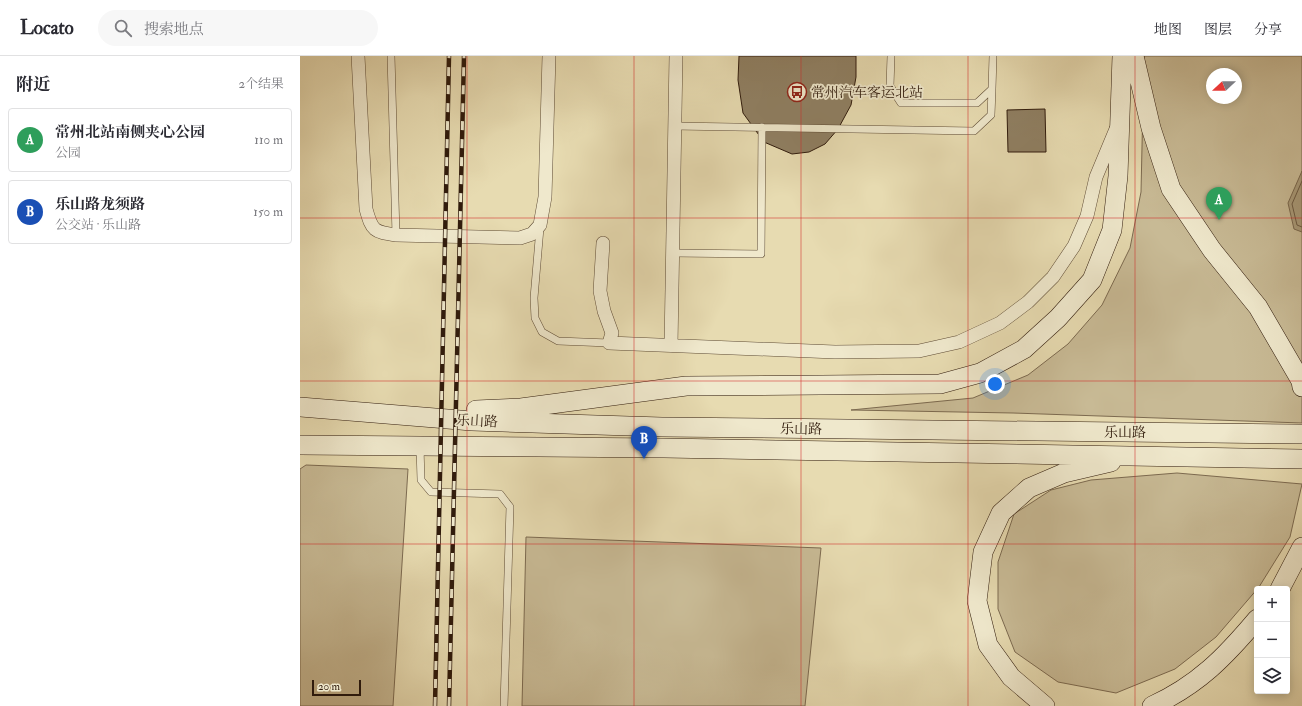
<!DOCTYPE html>
<html lang="zh">
<head>
<meta charset="utf-8">
<style>
  :root { --surface:#fff; --page:#f7f7f7; --text:#2b2b33; --muted:#7c7c81; --line:#e1e1e2; --accent:#8f2418 }
  body { margin:0; font-family:"IM FELL Double Pica","Noto Serif SC",serif; background:var(--page); color:var(--text) }
  .controls { position:absolute; right:12px; bottom:12px; display:grid; overflow:hidden; border-radius:4px; box-shadow:0 2px 10px #0003 }
  .controls button { width:36px; height:36px; display:grid; place-items:center; padding:0; border:0; border-bottom:1px solid var(--line); background:var(--surface); color:var(--text); font:20px sans-serif }
  .compass { position:absolute; left:906px; top:12px; width:36px; height:36px; border-radius:50%; background:var(--surface); box-shadow:0 2px 10px #0003; rotate:248deg }
  .scale { position:absolute; left:12px; bottom:10px; width:49px; box-sizing:border-box; padding-left:4px; border:2px solid #301b0c; border-top:0; font-size:11px; line-height:14px; white-space:nowrap; color:#301b0c; -webkit-text-stroke:3px #efe8cc; paint-order:stroke }
  .you { position:absolute; left:695px; top:328px; width:14px; height:14px; margin:-10px; border:3px solid #fff; border-radius:50%; background:#1a73e8; box-shadow:0 0 0 6px #1a73e833 }
  .badge { display:grid; place-items:center; width:26px; height:26px; border-radius:50%; background:var(--accent); color:#fff; font-size:13px; font-weight:700 }
  .pin { position:absolute; translate:-50% -33px; filter:drop-shadow(0 1px 2px #0008) }
  .pin::after { content:''; position:absolute; top:21px; width:14px; height:12px; background:inherit; clip-path:polygon(0 0,100% 0,50% 100%) }
  .list { margin:0; padding:0; list-style:none }
  h2 { display:flex; justify-content:space-between; align-items:center; height:52px; margin:0; padding:0 16px; font-size:17px }
  h2 small { font-size:13px; font-weight:400; color:var(--muted) }
  .list li { display:grid; grid-template-columns:26px 1fr auto; gap:12px; align-items:center; box-sizing:border-box; height:64px; margin:0 8px 8px; padding:0 8px; border:1px solid var(--line); border-radius:4px }
  .list b { display:block; font-size:15px; white-space:nowrap }
  .list p { margin:0; font-size:13px; white-space:nowrap; color:var(--muted) }
  .list em { font-size:13px; font-style:normal; color:var(--muted) }
  .icon { flex:none; width:22px; height:22px; fill:none; stroke:currentColor; stroke-width:2; stroke-linecap:round; stroke-linejoin:round }
  .map { position:relative; flex:none; width:1002px; height:650px; overflow:hidden }
  header { display:flex; align-items:center; gap:24px; box-sizing:border-box; height:56px; padding:0 20px; background:var(--surface); border-bottom:1px solid var(--line) }
  header strong { font-size:19px }
  nav { display:flex; gap:22px; margin-inline-start:auto; font-size:14px }
  .search { width:280px; height:36px; background:var(--page); display:flex; align-items:center; gap:10px; box-sizing:border-box; padding:0 14px; border-radius:22px; color:var(--muted); font-size:15px }
  main { display:flex }
  aside { flex:1; background:var(--surface) }
  .map>svg:first-child { display:block }
  .green { fill:#c8ba95; stroke:#7c6a50; fill-rule:evenodd }
  .water { fill:#a99a79; stroke:#79674d }
  .lines { fill:none; stroke-linecap:round; stroke-linejoin:round }
  .shore { stroke:#6c5a42; stroke-width:1 }
  .building { fill:#8f7f62; stroke:#301b0c }
  .lane-casing { stroke:#5e4b35; stroke-width:8 }
  .street-casing { stroke:#5e4b35; stroke-width:14 }
  .secondary-casing { stroke:#301b0c; stroke-width:20 }
  .lane { stroke:#efe8cc; stroke-width:7 }
  .street { stroke:#efe8cc; stroke-width:13 }
  .secondary { stroke:#efe8cc; stroke-width:19 }
  .rail-casing { stroke:#301b0c; stroke-width:4.5 }
  .rail { stroke:#efe8cc; stroke-width:3; stroke-dasharray:9; stroke-linecap:butt }
  .grid { fill:none; stroke:#d62828; stroke-width:1; stroke-opacity:0.55 }
  .labels { text-anchor:middle; dominant-baseline:central; stroke-width:3.5; stroke-linejoin:round; paint-order:stroke }
  .poi-label { font-size:14px; fill:#301b0c; stroke:#efe8cc; text-anchor:start }
  .street-label { font-size:14px; fill:#301b0c; stroke:#efe8cc }
</style>
</head>
<body>
<header>
<strong>Locato</strong>
<div class="search"><svg class="icon" aria-label="search" viewBox="0 0 24 24"><circle cx="10" cy="10" r="6"/><path d="M15 15l6 6"/></svg>搜索地点</div>
<nav><a>地图</a><a>图层</a><a>分享</a></nav>
</header>
<main>
<aside>
<h2>附近<small>2个结果</small></h2>
<ul class="list">
<li><span class="badge" style="background:#2e9e5b">A</span><div><b>常州北站南侧夹心公园</b><p>公园</p></div><em>110 m</em></li>
<li><span class="badge" style="background:#1a4fb4">B</span><div><b>乐山路龙须路</b><p>公交站 · 乐山路</p></div><em>150 m</em></li>
</ul>
</aside>
<div class="map">
<svg width="1002" height="650" viewBox="0 0 1002 650">
  <rect width="100%" height="100%" fill="#e7dbb1"/>
  <filter id="stains"><feTurbulence type="fractalNoise" baseFrequency=".005" numOctaves="4"/><feColorMatrix values="0 0 0 0 .2 0 0 0 0 .09 0 0 0 0 .02 0 0 0 .5 -.17"/></filter>
  <radialGradient id="worn" r=".72"><stop offset=".6" stop-color="#630" stop-opacity="0"/><stop offset="1" stop-color="#630" stop-opacity=".3"/></radialGradient>
  <path class="green" d="M844,0H1002V367L713,357L551,354L673,342L728,319L768,288L802,249L830,192L841,136ZM912,18H936V42H912Z
    M6,409L108,413L93,650H0V413Z
    M877,417L1002,428L990,481L959,531L916,581L875,613L816,637L758,626L715,596L698,553V506L714,458L751,434L791,424Z
    M226,481L521,492L505,650H222Z"/>
  <path class="water" d="M1002,115V176L994,173L988,147Z"/>
  <g class="lines">
    <path class="shore" d="M1002,125L992,148L997,169L1002,171"/>
  </g>
  <path class="building" d="M439,0H556V21L551,49L538,73L525,88L509,96L492,98L464,86L443,57L438,24Z
    M745,53L746,96H708L707,54Z"/>
  <g class="lines">
    <defs>
      <path id="lane" d="M91,0L96,179
        M591,0L590,30L601,47H677L692,33L693,0
        M375,70L674,75L691,59L692,33
        M240,172L234,242L235,262L242,276L258,285L309,287
        M373,197L461,198L462,71
        M120,391L121,424L131,436L200,438L210,451L204,650"/>
      <path id="street" d="M58,0L66,153C72,175 74,176 96,179L220,182L232,178L240,169L245,141L249,0
        M303,187L300,235L304,255L312,277L309,287L535,296L619,295L659,286L700,267L728,246L753,221L774,190L787,160L796,121L816,73
        M371,290L376,0"/>
      <path id="secondary" d="M834,0L851,72L871,133L912,194L958,251L1001,325L1002,331
        M0,351L172,365L362,371L1002,378
        M176,354L221,352L386,330L640,328L680,317L724,293L758,262L792,224L812,174L818,120L822,0
        M0,389L364,392L1002,403
        M980,533L1002,491
        M745,650L711,621L688,589L677,545L683,496L701,457L729,432L764,417L811,406
        M852,650C898,629 925,601 957,563"/>
    </defs>
    <use href="#lane" class="lane-casing"/>
    <use href="#street" class="street-casing"/>
    <use href="#secondary" class="secondary-casing"/>
    <use href="#lane" class="lane"/>
    <use href="#street" class="street"/>
    <use href="#secondary" class="secondary"/>
    <defs>
      <path id="rail" d="M135,650L149,0
        M149,650L164,0"/>
    </defs>
    <use href="#rail" class="rail-casing"/>
    <use href="#rail" class="rail"/>
  </g>
  <path class="grid" d="M167,0V650M334,0V650M501,0V650M668,0V650M835,0V650M0,162H1002M0,325H1002M0,488H1002"/>
  <defs>
    <symbol id="bus-ring" viewBox="-11 -11 22 22"><circle r="9.5" fill="#efe8cc" stroke="#8f2418" stroke-width="1.5"/><path d="M-5-6H5V4H4V6H2V4H-2V6H-4V4H-5ZM-3.5-4V0h7V-4ZM-3.5 1.2v1.5H-2V1.2ZM2 1.2v1.5H3.5V1.2Z" fill="#8f2418"/></symbol>
  </defs>
  <g fill-rule="evenodd">
    <use href="#bus-ring" x="486" y="25" width="22" height="22"/>
  </g>
  <g class="labels">
    <g class="poi-label">
      <text x="511" y="36">常州汽车客运北站</text>
    </g>
    <g class="street-label">
      <text transform="translate(177 365) rotate(3)">乐山路</text>
      <text transform="translate(501 373) rotate(1)">乐山路</text>
      <text x="825" y="376">乐山路</text>
    </g>
  </g>
  <rect width="100%" height="100%" filter="url(#stains)"/>
  <rect width="100%" height="100%" fill="url(#worn)"/>
</svg>
<div class="controls">
<button>+</button>
<button>−</button>
<button><svg class="icon" aria-label="layers" viewBox="0 0 24 24"><path d="M12 4l9 5-9 5-9-5zM3 14l9 5 9-5"/></svg></button>
</div>
<svg class="compass" viewBox="-18 -18 36 36"><path d="M0-13l5 13h-10z" fill="#e53935"/><path d="M0 13l5-13h-10z" fill="#7c7c81"/></svg>
<div class="scale">20 m</div>
<div class="you"></div>
<div class="pin badge" style="left:919px;top:164px;background:#2e9e5b">A</div>
<div class="pin badge" style="left:344px;top:403px;background:#1a4fb4">B</div>
</div>
</main>
</body>
</html>
